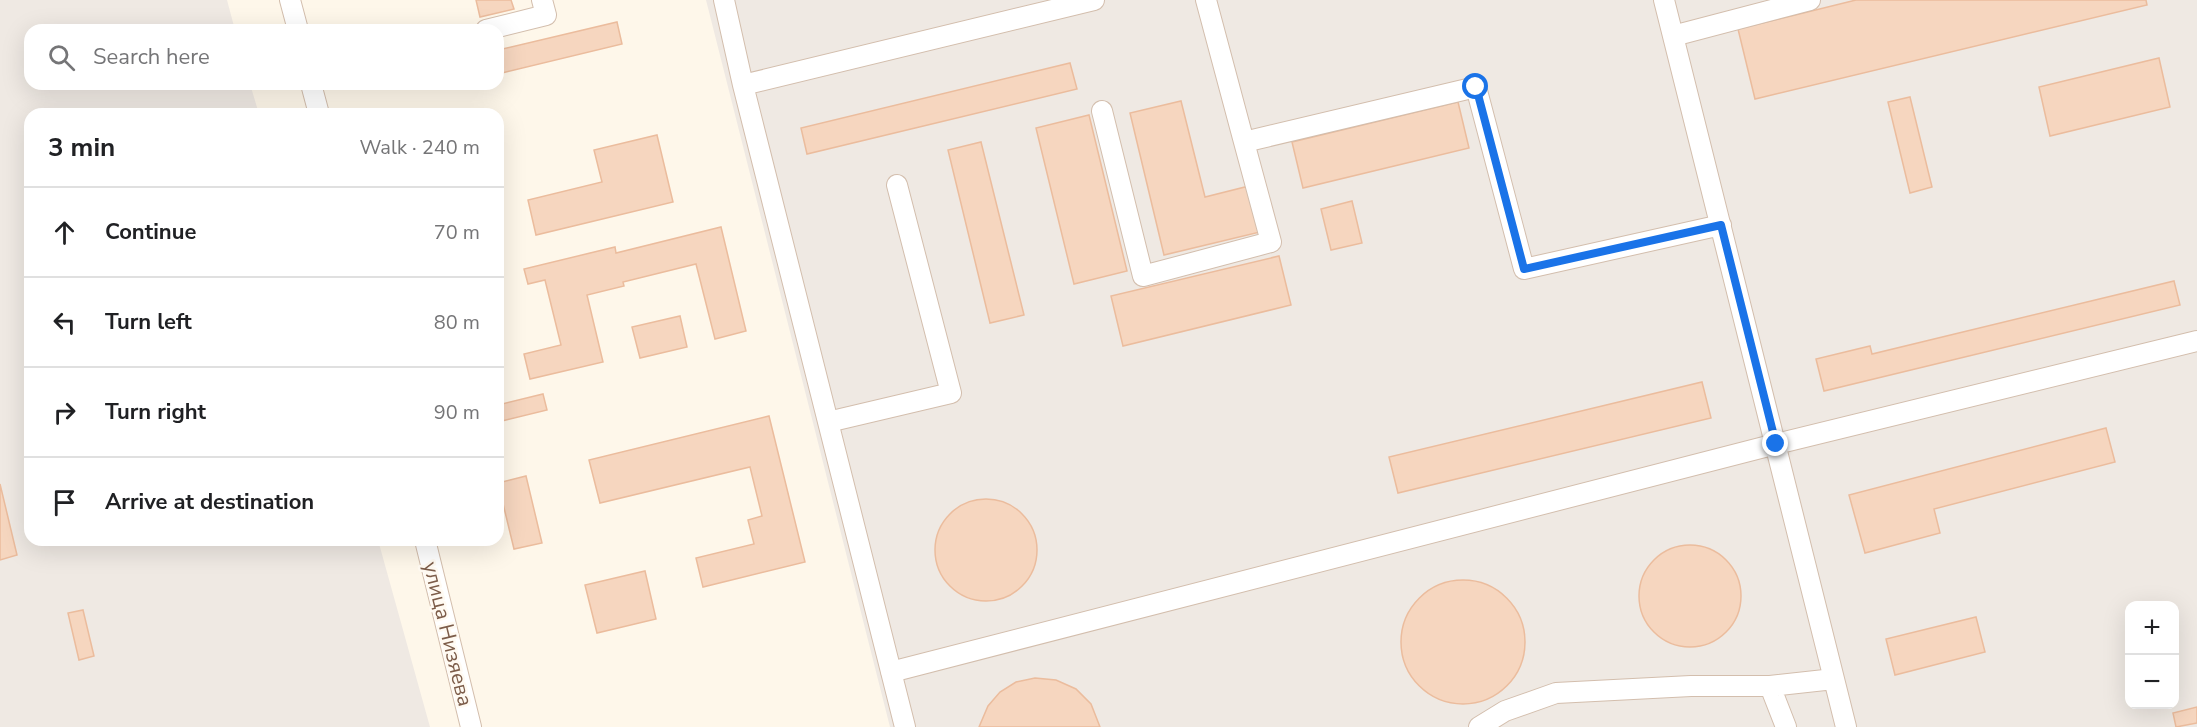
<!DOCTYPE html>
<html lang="en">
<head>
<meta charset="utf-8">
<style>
  :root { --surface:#fff; --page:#f2f2f2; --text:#202124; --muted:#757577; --line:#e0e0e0 }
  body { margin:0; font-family:"Nunito Sans",sans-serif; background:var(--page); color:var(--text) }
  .controls { position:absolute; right:18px; bottom:18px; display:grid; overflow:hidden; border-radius:12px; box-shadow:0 6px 24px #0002 }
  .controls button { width:54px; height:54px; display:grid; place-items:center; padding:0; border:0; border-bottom:2px solid var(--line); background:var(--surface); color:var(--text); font:30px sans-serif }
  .stop { position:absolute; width:18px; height:18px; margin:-14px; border:4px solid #1a73e8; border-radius:50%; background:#fff }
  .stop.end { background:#1a73e8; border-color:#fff; box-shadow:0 2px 6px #0008 }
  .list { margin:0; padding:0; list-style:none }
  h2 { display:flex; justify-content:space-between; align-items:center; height:78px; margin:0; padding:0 24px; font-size:26px }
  h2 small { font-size:20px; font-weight:400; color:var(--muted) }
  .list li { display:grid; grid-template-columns:39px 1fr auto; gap:18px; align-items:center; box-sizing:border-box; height:90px; padding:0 24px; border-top:2px solid var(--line) }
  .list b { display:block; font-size:22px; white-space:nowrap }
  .list em { font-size:20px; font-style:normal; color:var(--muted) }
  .icon { flex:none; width:33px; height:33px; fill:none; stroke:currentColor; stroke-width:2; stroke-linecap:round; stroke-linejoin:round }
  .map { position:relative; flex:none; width:2197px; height:727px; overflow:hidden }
  .search { position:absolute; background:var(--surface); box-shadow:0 6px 24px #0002; left:24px; top:24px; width:480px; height:66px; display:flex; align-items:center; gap:15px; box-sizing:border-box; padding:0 21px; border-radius:18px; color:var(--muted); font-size:22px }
  .panel { position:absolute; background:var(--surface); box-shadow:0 6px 24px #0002; left:24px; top:108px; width:480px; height:438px; border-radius:18px }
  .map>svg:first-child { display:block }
  .industrial { fill:#efe9e3; fill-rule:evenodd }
  .building { fill:#f6d6bf; stroke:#ebbc9d; stroke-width:1.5 }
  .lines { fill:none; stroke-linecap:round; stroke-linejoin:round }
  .minor-casing { stroke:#d3bead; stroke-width:22 }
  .minor { stroke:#fff; stroke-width:20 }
  .route { stroke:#1a73e8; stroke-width:8 }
  .labels { text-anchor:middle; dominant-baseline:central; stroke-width:5; stroke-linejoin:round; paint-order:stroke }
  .street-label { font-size:21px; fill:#7c5c49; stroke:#fffaf2 }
</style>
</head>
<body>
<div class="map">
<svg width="2197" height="727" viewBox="0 0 2197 727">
  <rect width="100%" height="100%" fill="#fef7ea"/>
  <path class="industrial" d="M0,0H227L235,30H30V84H250L259,114H30V540H378L430,727H0Z
    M706,0H2197V727H890ZM2130,606H2174V704H2130Z"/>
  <path class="building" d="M476,0H511L514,9L480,17Z
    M1856,0H2146L2147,5L1755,99L1738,29Z
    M617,22L622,44L498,74V50Z
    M2159,58L2170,107L2050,136L2039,87Z
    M1070,63L1077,89L807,154L801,128Z
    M1910,97L1932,187L1910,193L1888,102Z
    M1181,101L1205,197L1249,186L1260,232L1164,255L1130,113Z
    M1458,102L1469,148L1303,188L1292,142Z
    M1089,115L1127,271L1074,284L1036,128Z
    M657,135L673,202L536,235L528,200L602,182L594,150Z
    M981,142L1024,315L990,323L948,150Z
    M1352,201L1362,243L1331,250L1321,209Z
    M721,227L746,331L715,339L696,264L623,282L624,286L587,295L603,362L530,379L524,354L561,345L545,280L528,284L524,269L615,247L616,253Z
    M1279,256L1291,305L1123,346L1111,296Z
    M2174,281L2180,305L1824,391L1816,359L1870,346L1872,354Z
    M680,316L687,347L640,358L632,327Z
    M1702,382L1711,418L1398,493L1389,457Z
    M543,394L547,410L498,422V405Z
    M769,416L805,562L703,587L696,558L754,544L748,520L762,516L750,467L600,503L589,460Z
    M2106,428L2115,462L1934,509L1940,533L1865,553L1849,495Z
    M526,476L542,543L514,549L498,483Z
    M0,484L17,555L0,560Z
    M935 550a51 51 0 1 1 102 0a51 51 0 1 1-102 0Z
    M1639 596a51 51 0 1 1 102 0a51 51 0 1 1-102 0Z
    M645,571L656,619L597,633L585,585Z
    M1401 642a62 62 0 1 1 124 0a62 62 0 1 1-124 0Z
    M83,610L94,656L79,660L68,613Z
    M1976,617L1985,652L1895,675L1886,639Z
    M1035,678L1056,680L1076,689L1091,704L1100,727H979L988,706L1000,692L1016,682Z
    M2197,707V723L2176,727L2173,713Z"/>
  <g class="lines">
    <defs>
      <path id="minor" d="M290,0L298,30
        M724,0L743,85L905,727
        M1206,0L1244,142L1476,87L1524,269L1721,225
        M1664,0L1846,727
        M486,30L546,15L542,0
        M1673,36L1810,0
        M311,84L319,114
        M743,85L1094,0
        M1102,111L1143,276L1271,242L1244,142
        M828,422L951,393L897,185
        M425,540L471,727
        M891,672L1776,444L2197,341
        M1770,686L1786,727
        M1479,727L1505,711L1556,693L1691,686H1770L1834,679"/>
    </defs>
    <use href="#minor" class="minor-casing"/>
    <use href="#minor" class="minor"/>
  </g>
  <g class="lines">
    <path class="route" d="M1476,87L1524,269L1721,225L1776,444"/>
  </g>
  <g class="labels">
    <g class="street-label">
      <text transform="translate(448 634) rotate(76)">улица Низяева</text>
    </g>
  </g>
</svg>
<div class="controls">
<button>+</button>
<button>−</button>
</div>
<div class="stop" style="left:1476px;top:87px"></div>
<div class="stop end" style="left:1776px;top:444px"></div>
<div class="search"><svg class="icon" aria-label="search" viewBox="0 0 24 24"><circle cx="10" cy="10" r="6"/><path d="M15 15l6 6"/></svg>Search here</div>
<section class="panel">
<h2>3 min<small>Walk · 240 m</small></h2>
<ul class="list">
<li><svg class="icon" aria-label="ahead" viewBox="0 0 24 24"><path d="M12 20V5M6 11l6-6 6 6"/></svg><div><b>Continue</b></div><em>70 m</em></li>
<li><svg class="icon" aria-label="left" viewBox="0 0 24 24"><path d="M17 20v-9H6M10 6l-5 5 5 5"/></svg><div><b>Turn left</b></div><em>80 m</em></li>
<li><svg class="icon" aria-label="right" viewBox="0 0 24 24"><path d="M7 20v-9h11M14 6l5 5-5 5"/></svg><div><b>Turn right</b></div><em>90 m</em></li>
<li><svg class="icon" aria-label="arrive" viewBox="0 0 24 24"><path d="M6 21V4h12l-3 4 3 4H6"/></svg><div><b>Arrive at destination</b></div></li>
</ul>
</section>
</div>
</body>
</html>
